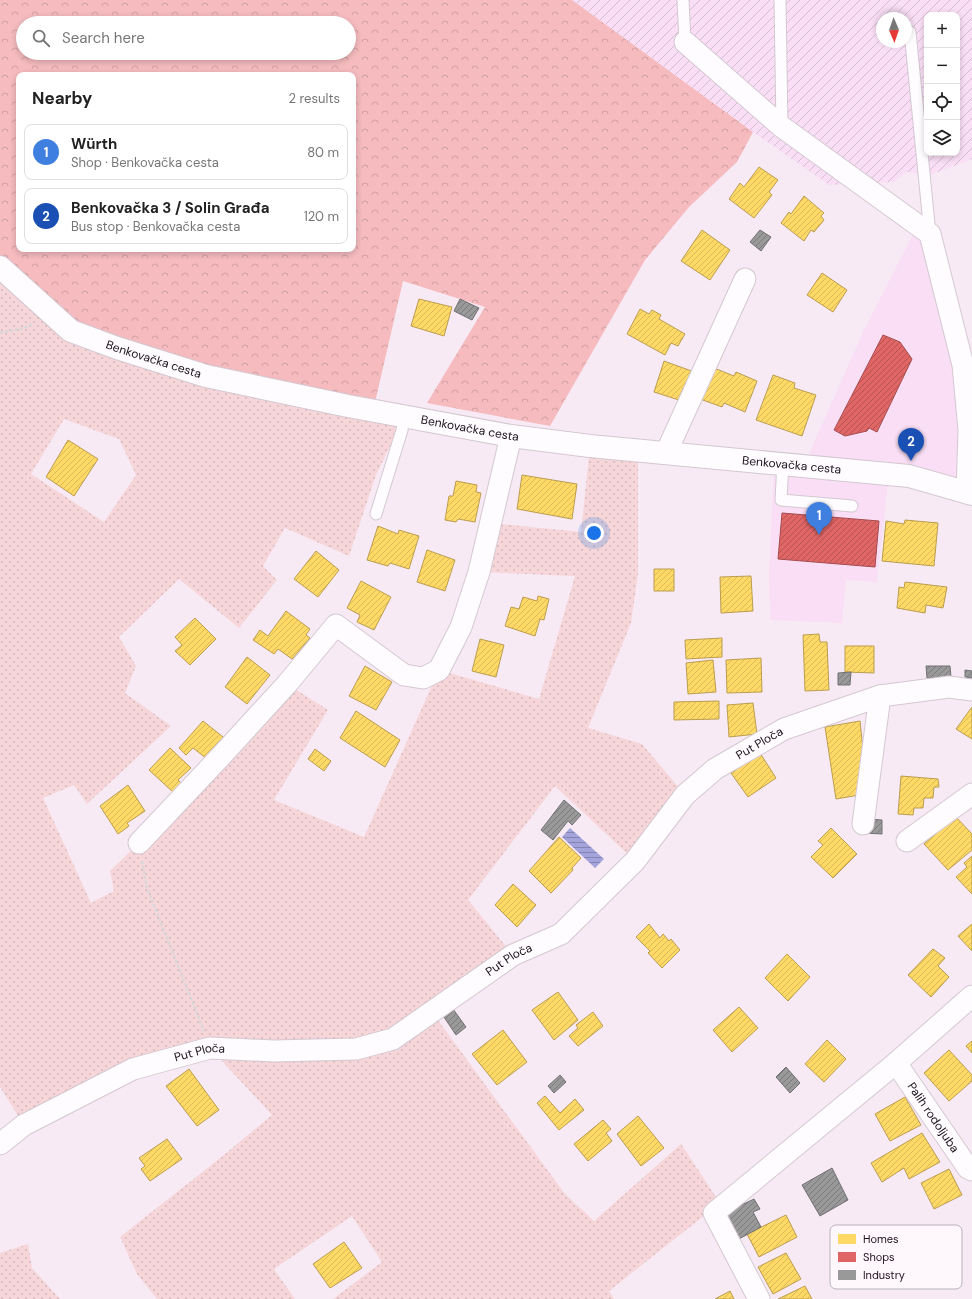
<!DOCTYPE html>
<html lang="en">
<head>
<meta charset="utf-8">
<style>
  :root { --surface:#fff; --page:#f2f2f2; --text:#222; --muted:#767676; --line:#e0e0e0; --accent:#111827 }
  body { margin:0; font-family:"DM Sans",sans-serif; background:var(--page); color:var(--text) }
  .controls { position:absolute; right:12px; top:12px; display:grid; overflow:hidden; border-radius:8px; box-shadow:0 2px 6px #0003 }
  .controls button { width:36px; height:36px; display:grid; place-items:center; padding:0; border:0; border-bottom:1px solid var(--line); background:var(--surface); color:var(--text); font:20px sans-serif }
  .compass { position:absolute; left:876px; top:12px; width:36px; height:36px; border-radius:50%; background:var(--surface); box-shadow:0 2px 6px #0003; rotate:178deg }
  .you { position:absolute; left:594px; top:533px; width:14px; height:14px; margin:-10px; border:3px solid #fff; border-radius:50%; background:#1a73e8; box-shadow:0 0 0 6px #1a73e833 }
  .badge { display:grid; place-items:center; width:26px; height:26px; border-radius:50%; background:var(--accent); color:#fff; font-size:13px; font-weight:700 }
  .pin { position:absolute; translate:-50% -33px; filter:drop-shadow(0 1px 2px #0008) }
  .pin::after { content:''; position:absolute; top:21px; width:14px; height:12px; background:inherit; clip-path:polygon(0 0,100% 0,50% 100%) }
  .list { margin:0; padding:0; list-style:none }
  h2 { display:flex; justify-content:space-between; align-items:center; height:52px; margin:0; padding:0 16px; font-size:17px }
  h2 small { font-size:13px; font-weight:400; color:var(--muted) }
  .list li { display:grid; grid-template-columns:26px 1fr auto; gap:12px; align-items:center; box-sizing:border-box; height:56px; margin:0 8px 8px; padding:0 8px; border:1px solid var(--line); border-radius:8px }
  .list b { display:block; font-size:15px; white-space:nowrap }
  .list p { margin:0; font-size:13px; white-space:nowrap; color:var(--muted) }
  .list em { font-size:13px; font-style:normal; color:var(--muted) }
  .icon { flex:none; width:22px; height:22px; fill:none; stroke:currentColor; stroke-width:2; stroke-linecap:round; stroke-linejoin:round }
  .map { position:relative; flex:none; width:972px; height:1299px; overflow:hidden }
  .search { position:absolute; background:var(--surface); box-shadow:0 2px 6px #0003; left:16px; top:16px; width:340px; height:44px; display:flex; align-items:center; gap:10px; box-sizing:border-box; padding:0 14px; border-radius:22px; color:var(--muted); font-size:15px }
  .panel { position:absolute; background:var(--surface); box-shadow:0 2px 6px #0003; left:16px; top:72px; width:340px; height:180px; border-radius:8px }
  .map>svg:first-child { display:block }
  .built { fill:#f9def5 }
  .industrial { fill:url(#industrial-furrows); fill-rule:evenodd }
  .grass { fill:url(#grass-dots); fill-rule:evenodd }
  .forest { fill:url(#forest-crowns); fill-rule:evenodd }
  .water { fill:url(#water-rules) }
  .homes { fill:url(#homes-hatch); stroke:#bb9d4f }
  .shops { fill:url(#shops-hatch); stroke:#a54c4f }
  .industry { fill:url(#industry-hatch); stroke:#737073 }
  .lines { fill:none; stroke-linecap:round; stroke-linejoin:round }
  .lane-casing { stroke:#d4c8d2; stroke-width:13 }
  .street-casing { stroke:#d4c8d2; stroke-width:23 }
  .secondary-casing { stroke:#d4c8d2; stroke-width:24 }
  .path { stroke:#d9d6d9; stroke-width:2.5; stroke-dasharray:3 2; stroke-linecap:butt }
  .lane { stroke:#fefcfe; stroke-width:11 }
  .street { stroke:#fefcfe; stroke-width:21 }
  .secondary { stroke:#fefcfe; stroke-width:22 }
  .labels { text-anchor:middle; dominant-baseline:central; stroke-width:4; stroke-linejoin:round; paint-order:stroke }
  .street-label { font-size:12px; fill:#1b101a; stroke:#fef8fd }
  .key { fill:#fef8fd; stroke:#bab2b9; stroke-width:1 }
  .key-label { font-size:11px; fill:#1b101a }
</style>
</head>
<body>
<div class="map">
<svg width="972" height="1299" viewBox="0 0 972 1299">
  <defs>
    <pattern id="industrial-furrows" width="10" height="10" patternUnits="userSpaceOnUse"><rect width="10" height="10" fill="#f9def5"/><path d="M-1 1l2-2M0 10L10 0M9 11l2-2" fill="none" stroke="#d5bdd1"/></pattern>
    <pattern id="grass-dots" width="8" height="8" patternUnits="userSpaceOnUse"><rect width="8" height="8" fill="#f6d6d9"/><path d="M2 2h.1M6 6h.1" fill="none" stroke="#d2b7ba" stroke-width="1.8" stroke-linecap="round"/></pattern>
    <pattern id="forest-crowns" width="20" height="18" patternUnits="userSpaceOnUse"><rect width="20" height="18" fill="#f5bbbe"/><path d="M2 6a3 3 0 1 1 6 0M12 15a3 3 0 1 1 6 0" fill="none" stroke="#d1a0a3"/></pattern>
    <pattern id="water-rules" width="6" height="5" patternUnits="userSpaceOnUse"><rect width="6" height="5" fill="#a4a4dd"/><path d="M0 2.5h6" fill="none" stroke="#8584b2"/></pattern>
    <pattern id="homes-hatch" width="6" height="6" patternUnits="userSpaceOnUse"><rect width="6" height="6" fill="#ffd966"/><path d="M-1 1l2-2M0 6l6-6M5 7l2-2" fill="none" stroke="#dab958"/></pattern>
    <pattern id="shops-hatch" width="6" height="6" patternUnits="userSpaceOnUse"><rect width="6" height="6" fill="#e06666"/><path d="M-1 1l2-2M0 6l6-6M5 7l2-2" fill="none" stroke="#b55353"/></pattern>
    <pattern id="industry-hatch" width="6" height="6" patternUnits="userSpaceOnUse"><rect width="6" height="6" fill="#999"/><path d="M-1 1l2-2M0 6l6-6M5 7l2-2" fill="none" stroke="#7c7b7c"/></pattern>
  </defs>
  <rect width="100%" height="100%" fill="#f7eaf5"/>
  <path class="built" d="M930,234L963,365L967,493L888,483L877,582L846,580L842,623L770,620L769,575L774,463L804,465L864,330L912,236Z"/>
  <path class="industrial" d="M572,0H972V159L930,175L907,172L894,182L829,185L753,132ZM927,15H957V153H927ZM882,18H906V42H882Z"/>
  <path class="grass" d="M0,267L404,417L376,475L349,556L285,528L263,566L277,580L239,628L179,579L119,637L136,666L125,693L171,726L87,804L74,785L43,798L91,903L114,891L110,871L139,843L287,684L328,710L274,800L364,837L439,670L539,699L575,576L479,572L491,523L581,532L590,446L638,450V574L631,623L588,728L642,744L685,795L635,861L555,786L468,900L513,955L432,1012L565,1194L594,1221L681,1144L720,1203L609,1291L614,1299H333L382,1262L352,1216L274,1269L295,1299H157L137,1274L120,1237L219,1159L272,1115L210,1048L24,1125L0,1087ZM64,419L119,439L136,475L104,522L31,474Z
    M28,1244L32,1268L60,1299H0V1253Z"/>
  <path class="forest" d="M0,0H572L753,132L737,162L689,207L645,260L550,426L427,403L485,307L403,281L373,411L71,331L0,267ZM23,23H349V53H23ZM19,75H353V249H19Z"/>
  <path class="water" d="M570,828L604,859L595,868L562,837Z"/>
  <path class="homes" d="M759,167L778,180L769,192L772,195L754,218L729,199L740,183L744,187Z
    M804,196L824,213L821,216L824,220L814,232L811,230L804,241L781,223L789,212L791,214Z
    M702,230L730,250L710,280L681,261Z
    M822,273L847,290L833,312L807,295Z
    M419,299L452,307L444,336L411,326Z
    M640,309L649,314L652,310L661,315L659,319L685,334L678,346L671,343L665,355L627,334Z
    M664,361L697,373L691,391L683,388L679,400L654,392Z
    M714,368L734,376L736,372L757,381L745,412L724,403L722,407L700,399Z
    M773,375L795,383L794,388L816,395L802,436L756,420Z
    M68,440L98,459L74,496L46,477Z
    M522,475L577,484L572,519L517,509Z
    M456,481L477,485L476,492L481,493L475,522L458,519L456,522L445,520L449,496H453Z
    M905,520L938,523L934,566L882,561L886,521L904,524Z
    M378,526L398,534L399,530L419,536L409,569L390,563L388,566L367,560Z
    M427,550L455,560L445,591L417,582Z
    M316,551L339,570L318,597L294,579Z
    M654,569H674V591H654Z
    M751,576L753,611L721,613L720,577Z
    M361,581L391,597L374,630L357,622L360,615L347,608Z
    M905,582L947,587L943,608L926,605L925,613L897,608L899,587L904,588Z
    M538,596L549,599L544,620L540,619L535,636L505,626L511,607L519,609L523,597L537,601Z
    M286,611L310,629L306,635L310,638L292,659L278,649L274,654L253,640L260,630L268,636Z
    M195,618L216,639L190,665L175,651L182,645L175,637Z
    M819,634L820,642H827L829,690L805,691L803,635Z
    M722,638V657L686,659L685,640Z
    M480,639L504,645L496,677L472,671Z
    M845,646H874V673L845,672Z
    M247,657L270,675L247,704L225,687Z
    M761,658L762,692L727,693L726,660Z
    M713,660L716,692L688,694L686,663Z
    M365,666L392,682L376,710L349,696Z
    M719,701V719L674,720V702Z
    M753,703L757,734L729,737L727,705Z
    M972,707V739L956,729Z
    M356,711L400,740L385,767L340,738Z
    M203,721L228,741L211,762L193,748L186,755L179,748Z
    M860,721L866,779L865,794L836,799L825,727Z
    M170,748L191,768L178,780L182,784L174,793L149,770Z
    M315,749L331,761L324,771L308,759Z
    M760,753L776,778L748,797L731,773Z
    M901,776L938,779L939,787H934L933,798H924L923,808H914L913,815L898,814Z
    M128,785L145,811L127,823L129,826L118,834L100,806Z
    M955,816L972,834V850L948,870L924,844Z
    M831,828L857,854L833,878L811,857L823,845L818,841Z
    M559,837L581,858L572,868L573,870L551,893L529,871Z
    M972,856V894L956,877L967,867L964,863Z
    M513,884L536,905L517,927L495,905Z
    M649,924L660,938L663,934L669,941L671,939L680,950L662,968L648,953L650,951L636,937Z
    M972,924V951L958,936Z
    M933,949L945,958L938,966L949,977L931,997L908,975Z
    M787,954L810,977L788,1001L765,978Z
    M558,992L578,1020L554,1040L532,1010Z
    M739,1007L758,1028L732,1052L713,1030Z
    M593,1012L603,1026L578,1046L569,1036L578,1028L576,1025Z
    M503,1030L527,1062L497,1085L472,1054Z
    M827,1040L846,1059L824,1082L805,1064Z
    M972,1041V1053L966,1046Z
    M949,1050L972,1075V1081L949,1101L924,1073Z
    M189,1069L219,1110L197,1126L166,1086Z
    M545,1096L560,1113L575,1099L584,1110L559,1130L537,1103Z
    M905,1097L921,1125L890,1141L875,1114Z
    M638,1116L664,1148L641,1166L617,1134Z
    M603,1120L611,1129L606,1133L612,1141L588,1161L574,1144Z
    M922,1133L940,1162L909,1179L904,1168L882,1182L871,1163Z
    M167,1139L182,1159L150,1181L141,1169L145,1166L139,1158Z
    M949,1169L962,1195L934,1209L921,1183Z
    M786,1215L797,1237L759,1257L747,1234Z
    M344,1242L362,1268L330,1288L313,1264Z
    M786,1253L801,1279L773,1294L758,1267Z
    M805,1286L812,1299H778Z
    M730,1291L734,1299H715Z"/>
  <path class="shops" d="M883,335L900,342L912,359L877,432L869,428L867,431L845,436L834,430Z
    M782,513L879,521L875,567L778,559Z"/>
  <path class="industry" d="M760,230L771,237L761,251L750,242Z
    M460,299L479,308L472,320L454,311Z
    M926,666H950L951,677L927,678Z
    M965,670L972,671V678L965,677Z
    M851,672L850,685H838V673Z
    M564,800L581,815L572,825L568,821L553,840L541,830Z
    M868,819L882,820V834L865,833Z
    M453,1009L466,1027L456,1035L444,1017Z
    M786,1067L800,1083L790,1093L776,1077Z
    M560,1075L566,1082L554,1093L548,1086Z
    M832,1168L848,1200L820,1216L802,1185Z
    M754,1199L760,1209L753,1212L761,1227L737,1240L723,1214Z"/>
  <g class="lines">
    <defs>
      <path id="lane" d="M683,0L685,42
        M780,0L782,127
        M910,32L930,234
        M783,463L781,500L852,506
        M376,514L402,430L404,417"/>
      <g id="street">
        <path d="M685,42L782,127L930,234L963,365L969,430L967,493"/>
        <path d="M666,453L745,279"/>
        <path d="M863,824L880,696"/>
        <path d="M907,841L972,794"/>
        <path d="M139,843L222,755L287,684L336,625L404,675L423,678L439,670L461,627L479,572L511,436"/>
        <path id="s1" d="M896,1063L968,1168L972,1170"/>
        <path id="s2" d="M0,1144L24,1125L133,1069L210,1048L274,1051L356,1049L393,1039L513,955L561,934L635,861L685,795L715,769L784,729L880,696L949,687L972,690"/>
        <path d="M759,1299L714,1213L896,1063L972,996"/>
      </g>
      <g id="secondary">
        <path id="s3" d="M0,267L71,331L117,348L206,376L348,406L511,436L590,446L909,476L972,494"/>
      </g>
    </defs>
    <use href="#lane" class="lane-casing"/>
    <use href="#street" class="street-casing"/>
    <use href="#secondary" class="secondary-casing"/>
    <path class="path" d="M0,333L24,328L34,323
      M142,861L147,888L204,1031"/>
    <use href="#lane" class="lane"/>
    <use href="#street" class="street"/>
    <use href="#secondary" class="secondary"/>
  </g>
  <g class="labels">
    <g class="street-label">
      <text stroke="none"><textPath href="#s3" startOffset="183">Benkovačka cesta</textPath></text>
      <text stroke="none"><textPath href="#s3" startOffset="507">Benkovačka cesta</textPath></text>
      <text stroke="none"><textPath href="#s3" startOffset="831">Benkovačka cesta</textPath></text>
      <text stroke="none"><textPath href="#s2" startOffset="894">Put Ploča</textPath></text>
      <text stroke="none"><textPath href="#s2" startOffset="558">Put Ploča</textPath></text>
      <text stroke="none"><textPath href="#s2" startOffset="222">Put Ploča</textPath></text>
      <text stroke="none"><textPath href="#s1" startOffset="66">Palih rodoljuba</textPath></text>
    </g>
  </g>
  <rect x="830" y="1225" width="132" height="64" rx="6" class="key"/>
  <rect x="838" y="1234" width="18" height="10" fill="#ffd966"/>
  <rect x="838" y="1252" width="18" height="10" fill="#e06666"/>
  <rect x="838" y="1270" width="18" height="10" fill="#999"/>
  <g class="key-label">
    <text x="863" y="1243">Homes</text>
    <text x="863" y="1261">Shops</text>
    <text x="863" y="1279">Industry</text>
  </g>
</svg>
<div class="controls">
<button>+</button>
<button>−</button>
<button><svg class="icon" aria-label="locate" viewBox="0 0 24 24"><circle cx="12" cy="12" r="6"/><path d="M12 2v4M12 18v4M2 12h4M18 12h4"/></svg></button>
<button><svg class="icon" aria-label="layers" viewBox="0 0 24 24"><path d="M12 4l9 5-9 5-9-5zM3 14l9 5 9-5"/></svg></button>
</div>
<svg class="compass" viewBox="-18 -18 36 36"><path d="M0-13l5 13h-10z" fill="#e53935"/><path d="M0 13l5-13h-10z" fill="#767676"/></svg>
<div class="you"></div>
<div class="pin badge" style="left:819px;top:535px;background:#3f7fe0">1</div>
<div class="pin badge" style="left:911px;top:461px;background:#1a4fb4">2</div>
<div class="search"><svg class="icon" aria-label="search" viewBox="0 0 24 24"><circle cx="10" cy="10" r="6"/><path d="M15 15l6 6"/></svg>Search here</div>
<section class="panel">
<h2>Nearby<small>2 results</small></h2>
<ul class="list">
<li><span class="badge" style="background:#3f7fe0">1</span><div><b>Würth</b><p>Shop · Benkovačka cesta</p></div><em>80 m</em></li>
<li><span class="badge" style="background:#1a4fb4">2</span><div><b>Benkovačka 3 / Solin Građa</b><p>Bus stop · Benkovačka cesta</p></div><em>120 m</em></li>
</ul>
</section>
</div>
</body>
</html>
